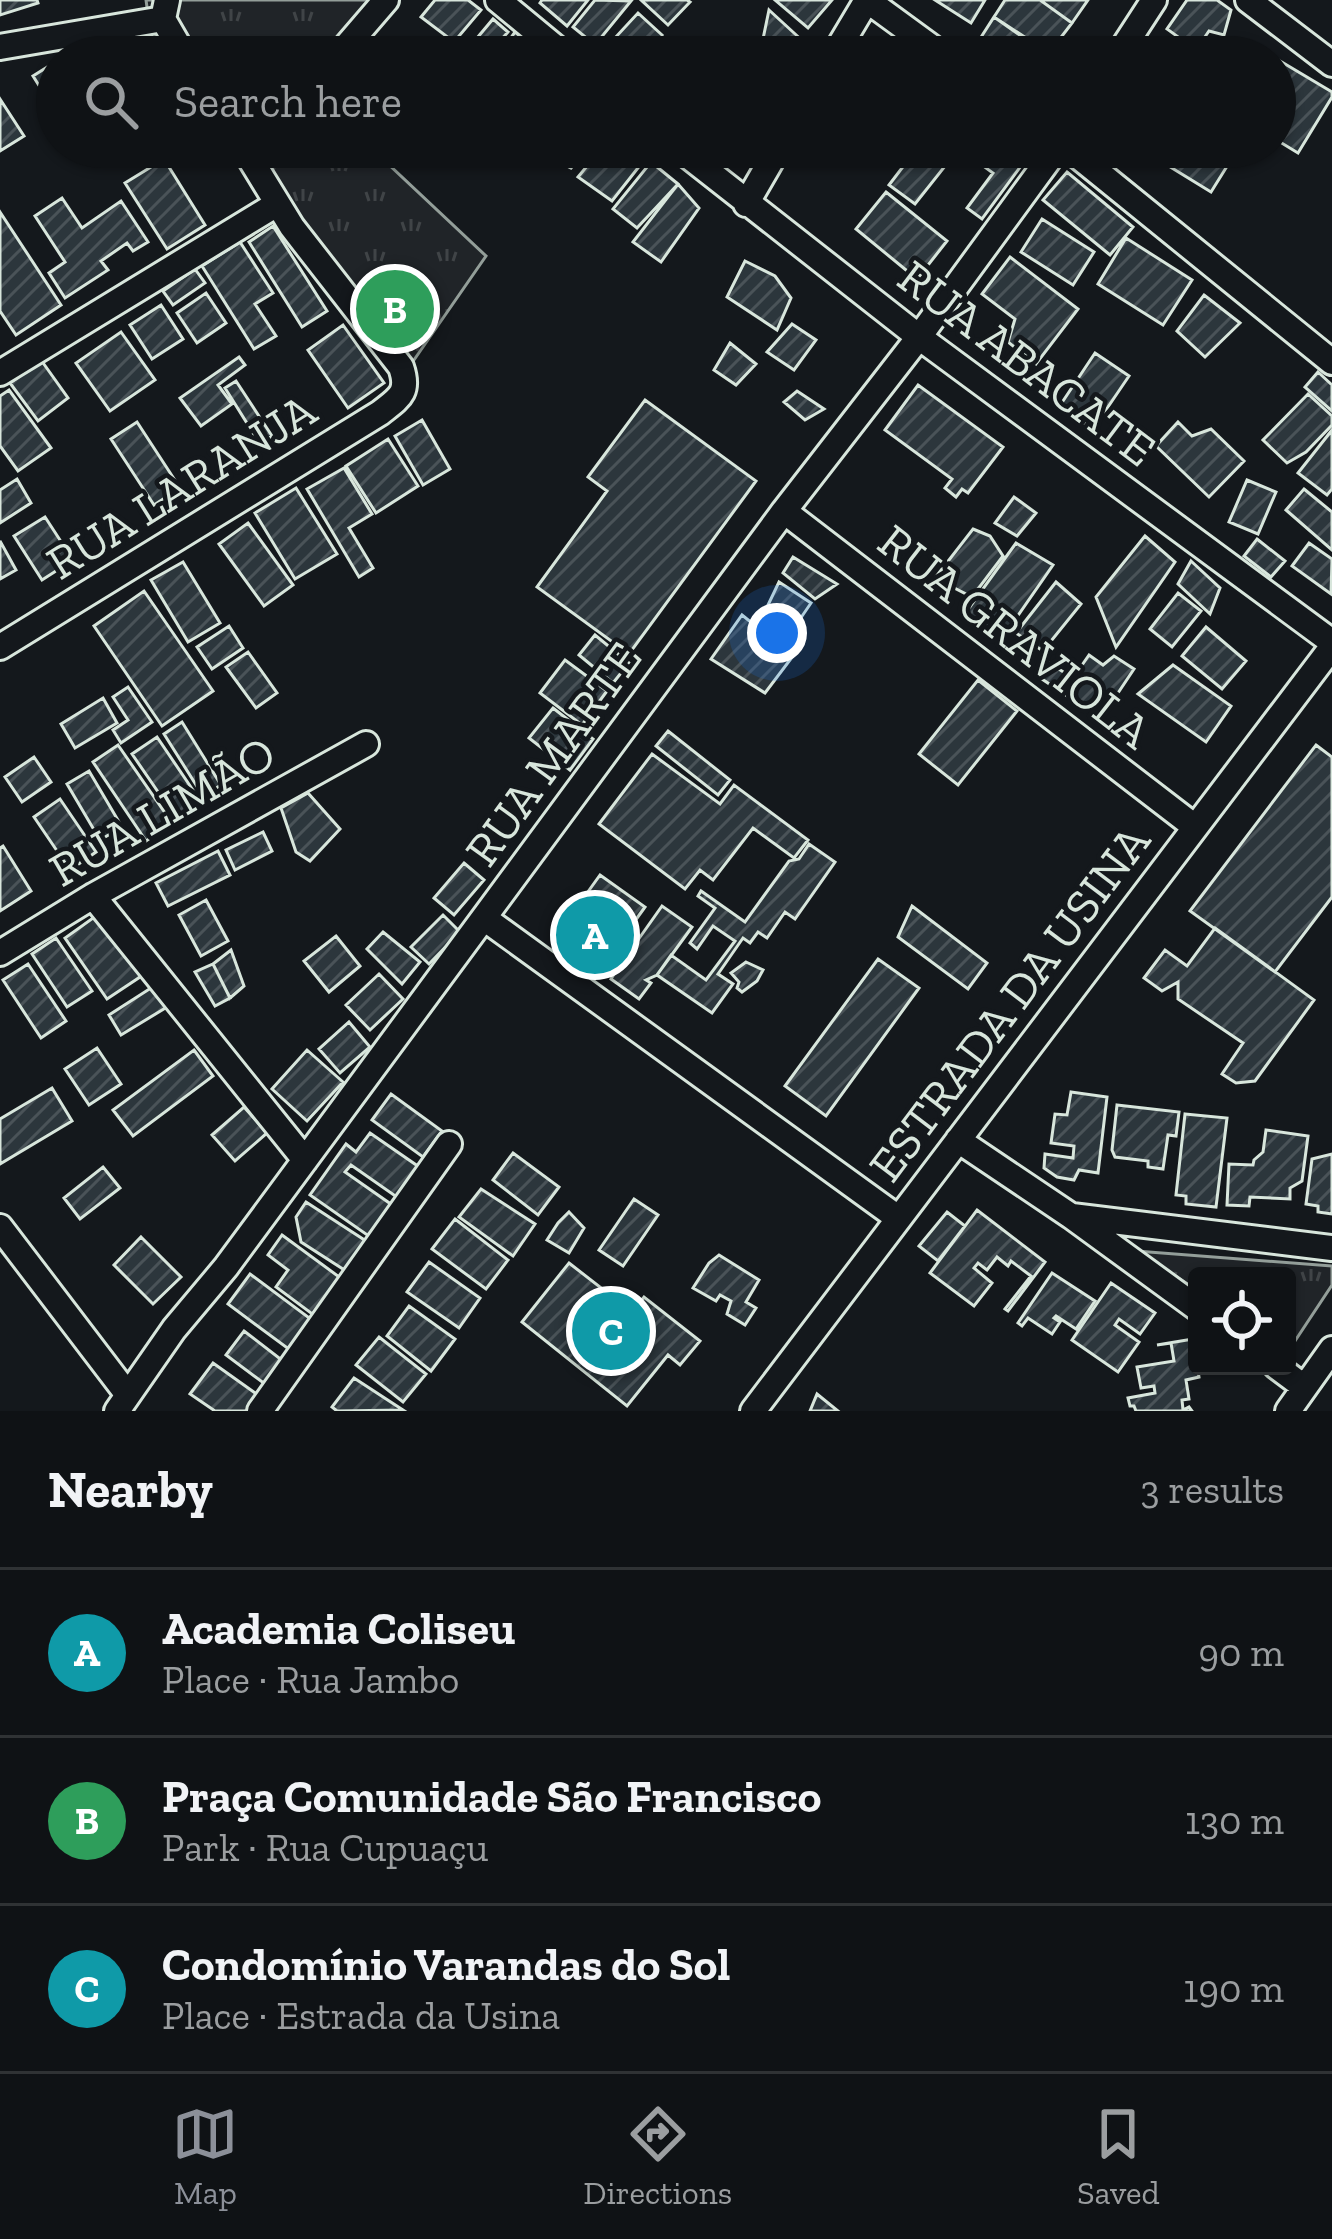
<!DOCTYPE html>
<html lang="en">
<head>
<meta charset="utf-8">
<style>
  :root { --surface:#0f1215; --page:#1d2022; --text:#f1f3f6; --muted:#9b9ea0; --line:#2f3234; --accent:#8c9099 }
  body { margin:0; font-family:"Zilla Slab",serif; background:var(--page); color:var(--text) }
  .controls { position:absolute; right:36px; bottom:36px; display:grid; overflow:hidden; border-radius:12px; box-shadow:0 3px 9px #0004 }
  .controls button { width:108px; height:108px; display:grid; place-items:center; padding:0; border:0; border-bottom:3px solid var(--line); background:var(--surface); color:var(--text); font:60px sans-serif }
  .you { position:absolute; left:777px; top:633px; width:42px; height:42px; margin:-30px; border:9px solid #fff; border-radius:50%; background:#1a73e8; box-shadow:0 0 0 18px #1a73e833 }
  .badge { display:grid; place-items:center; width:78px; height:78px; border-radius:50%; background:var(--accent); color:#fff; font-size:39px; font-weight:700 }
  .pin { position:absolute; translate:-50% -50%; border:6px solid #fff; box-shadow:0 3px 12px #0006 }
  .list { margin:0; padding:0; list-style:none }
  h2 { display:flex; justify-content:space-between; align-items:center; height:156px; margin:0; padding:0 48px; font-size:51px }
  h2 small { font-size:39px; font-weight:400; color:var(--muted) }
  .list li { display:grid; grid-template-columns:78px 1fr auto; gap:36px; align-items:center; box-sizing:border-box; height:168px; padding:0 48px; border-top:3px solid var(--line) }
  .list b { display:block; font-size:45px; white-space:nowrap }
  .list p { margin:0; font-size:39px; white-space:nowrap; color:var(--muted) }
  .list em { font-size:39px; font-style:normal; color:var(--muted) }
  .icon { flex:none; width:66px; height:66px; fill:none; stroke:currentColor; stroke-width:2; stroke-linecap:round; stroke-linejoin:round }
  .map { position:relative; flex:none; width:1332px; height:1411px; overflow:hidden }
  .search { position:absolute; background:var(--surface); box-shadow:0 3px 9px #0004; left:36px; right:36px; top:36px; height:132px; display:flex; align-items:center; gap:30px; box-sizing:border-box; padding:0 42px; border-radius:66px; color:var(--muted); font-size:45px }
  .sheet { height:660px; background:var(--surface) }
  nav { display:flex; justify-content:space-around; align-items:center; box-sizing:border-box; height:168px; border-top:3px solid var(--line); background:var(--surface); font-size:33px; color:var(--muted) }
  nav a { display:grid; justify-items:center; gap:6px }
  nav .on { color:var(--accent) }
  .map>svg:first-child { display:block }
  .park { fill:url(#park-tufts); stroke:#939e99; stroke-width:3 }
  .building { fill:url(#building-hatch); stroke:#d8e6dc; stroke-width:3 }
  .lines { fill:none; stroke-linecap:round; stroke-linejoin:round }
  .minor-casing { stroke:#d8e6dc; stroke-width:30 }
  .minor { stroke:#14181c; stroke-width:24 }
  .labels { text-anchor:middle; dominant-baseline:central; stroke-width:9; stroke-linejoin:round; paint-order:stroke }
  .street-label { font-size:48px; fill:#d8e6dc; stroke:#14181c }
</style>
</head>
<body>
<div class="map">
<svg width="1332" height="1411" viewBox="0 0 1332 1411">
  <defs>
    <pattern id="park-tufts" width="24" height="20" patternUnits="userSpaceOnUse" patternTransform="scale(3)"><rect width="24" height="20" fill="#202428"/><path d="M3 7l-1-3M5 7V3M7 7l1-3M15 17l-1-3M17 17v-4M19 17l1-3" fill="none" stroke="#404447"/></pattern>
    <pattern id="building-hatch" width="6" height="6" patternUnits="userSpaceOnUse" patternTransform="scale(3)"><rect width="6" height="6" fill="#2c363c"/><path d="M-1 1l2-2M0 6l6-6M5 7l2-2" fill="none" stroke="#4a5358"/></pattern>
  </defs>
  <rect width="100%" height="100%" fill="#14181c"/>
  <path class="park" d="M146,0H371L323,57H174L149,22Z
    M235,147H370L486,256L398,383L265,208Z
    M1136,1251L1332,1266V1285L1289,1350L1287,1276H1197V1290Z"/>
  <path class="building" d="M0,0H37L38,3L0,15Z
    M435,0H468L481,10L454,42L421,17Z
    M542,0H588L567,26L540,3Z
    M595,0L631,1L595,45L573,27Z
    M641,0H687L690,2L668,25Z
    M775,0H832L808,28Z
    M935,0H985L971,23Z
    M1005,0H1040L1072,23L1049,53L994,17Z
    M1040,0H1088L1072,23Z
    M1187,0H1217L1231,10L1224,35L1209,31L1196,50L1167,29Z
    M769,10L806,44L794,57H783L763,39Z
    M638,13L662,35L641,57H606L601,53Z
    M994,17L1021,36L1009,57H987L976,45Z
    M493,19L508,32L486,57L462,56Z
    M515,32L545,56L544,57H497Z
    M149,40L162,57H126Z
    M869,41L906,57H862Z
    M1275,58L1332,92V97L1298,153L1275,139Z
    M57,61V114L33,76Z
    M0,99L24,136L0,151Z
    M548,147H589L571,168L544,154Z
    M603,147H629L645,159L612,201L578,177Z
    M713,147H750L736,165Z
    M918,147H952L957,151L915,204L889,185Z
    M961,147H1035L982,219L967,208L993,173L960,149Z
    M1168,147H1239L1211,192L1159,160Z
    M164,159L205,225L167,249L125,183Z
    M651,162L678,184L637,228L613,209Z
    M1067,172L1133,227L1110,255L1043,200Z
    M678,184L699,208L661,262L633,242Z
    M886,192L947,241L917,279L856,229Z
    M62,198L82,228L121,201L148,242L133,251L127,243L101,261L108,270L65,298L49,273L65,262L35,216Z
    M0,212L61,305L16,335L0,311Z
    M1042,219L1094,252L1073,285L1021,252Z
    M273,226L327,311L302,327L249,242Z
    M1126,238L1192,280L1163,325L1098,284Z
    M240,242L273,293L255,304L276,336L254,349L202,266Z
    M1010,257L1078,309L1036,364L1008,342L1015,319L982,294Z
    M745,261L775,276L791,298L777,330L727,297Z
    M195,269L205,283L173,305L163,291Z
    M206,293L226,323L197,343L177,313Z
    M1204,295L1240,323L1205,357L1177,331Z
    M161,305L183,339L152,359L130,325Z
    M792,324L816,340L794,370L767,352Z
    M343,325L384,383L348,408L308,350Z
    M121,332L155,380L110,411L76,363Z
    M730,343L756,364L736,385L714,370Z
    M1095,353L1129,376L1093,429L1059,407Z
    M239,357L245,365L218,385L232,404L201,426L180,398Z
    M41,360L68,398L38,421L10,383Z
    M1318,372L1332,385V411L1305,387Z
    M236,381L272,436L260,444L225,388Z
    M918,385L1003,447L968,493L962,489L956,497L945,488L952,479L885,430Z
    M9,390L51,448L18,471L0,446V396Z
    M797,391L824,409L805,420L784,402Z
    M1308,394L1332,416V425L1306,452L1287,463L1263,440Z
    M645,400L756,481L629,654L537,587L607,491L588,477Z
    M422,420L450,469L423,485L395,436Z
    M137,422L180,488L154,505L111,439Z
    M1178,422L1192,436L1211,429L1244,461L1209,497L1156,446Z
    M1332,430V489L1327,495L1298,473Z
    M388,439L418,486L376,513L346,466Z
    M344,468L372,514L349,528L373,568L359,577L307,489Z
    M17,479L31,503L0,523V490Z
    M1247,480L1276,492L1258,534L1229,522Z
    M296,488L337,554L295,579L255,513Z
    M1304,489L1332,512V550L1286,510Z
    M1014,497L1036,513L1017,536L995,523Z
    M45,517L73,560L42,580L14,536Z
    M248,523L293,585L264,606L219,544Z
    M973,529L990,536L1003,556L972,597L935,578Z
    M1145,536L1175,562L1116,647L1096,597Z
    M1257,539L1285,561L1271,577L1244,556Z
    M0,541L16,570L0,579Z
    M1016,543L1053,565L1003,637L991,633L964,615Z
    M1309,543L1332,559L1331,594L1292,566Z
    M793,557L837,584L815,599L783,573Z
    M1191,561L1220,588L1210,614L1178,584Z
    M183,562L220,623L188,642L151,580Z
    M779,582L811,603L796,625L768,605Z
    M1056,582L1081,604L1043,651L1016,633Z
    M144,591L213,691L162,726L94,626Z
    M1178,593L1201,611L1172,647L1150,629Z
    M765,609L794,627L781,641L754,621Z
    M742,615L793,656L765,693L711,659Z
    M229,626L243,648L212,669L197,647Z
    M1206,627L1246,661L1222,689L1182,656Z
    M595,635L629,663L613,683L579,655Z
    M248,652L277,693L256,708L226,667Z
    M1089,655L1103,665L1114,656L1134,669L1110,705L1097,696L1088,710L1039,677L1049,663L1073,678Z
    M565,660L607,691L582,725L540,693Z
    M1173,665L1231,706L1206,742L1138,694Z
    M978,680L1017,711L958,785L919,754Z
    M128,687L152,722L121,743L113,730L128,720L113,697Z
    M103,698L117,723L75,748L61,724Z
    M553,708L593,739L570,770L529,738Z
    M182,722L221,785L203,796L164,734Z
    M668,731L730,780L718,795L656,746Z
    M157,737L201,802L176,818L132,754Z
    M118,745L172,823L146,841L93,762Z
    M1316,745L1332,757V897L1275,972L1190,911Z
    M652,754L720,804L734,785L808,840L794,858L753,828L713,880L700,870L685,889L599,824Z
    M34,757L51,782L22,802L5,777Z
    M89,771L122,827L100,840L67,784Z
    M308,793L340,829L310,861L296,852L281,808Z
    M60,799L96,852L70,870L34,817Z
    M263,832L272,851L235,870L226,850Z
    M809,844L835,862L795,919L785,912L767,938L758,932L750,943L743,938L718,974L733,984L712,1013L657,975L671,955L706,980L735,941L713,926L697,949L690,943L715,908L698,896L701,891L745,922L789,861L799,859Z
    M3,846L31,891L0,911V848Z
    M218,851L230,875L168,906L156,883Z
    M464,863L484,880L454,915L434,898Z
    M600,875L645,907L622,939L633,947L662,906L692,927L657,975L646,980L651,983L639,999L611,979L616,971L560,931Z
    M206,900L228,941L201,956L179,915Z
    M912,906L987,963L968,989L898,937Z
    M100,913L143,975L107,999L65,938Z
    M443,915L460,932L429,964L411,947Z
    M1215,928L1314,1000L1255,1081L1236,1083L1222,1074L1243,1043L1178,999V982L1162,991L1144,978L1165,950L1187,966Z
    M383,932L420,962L402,984L367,949Z
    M336,936L360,966L329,992L304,961Z
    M56,938L92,991L67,1007L32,954Z
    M231,950L244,986L230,998L213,964Z
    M878,959L919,988L826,1116L785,1086Z
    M746,962L763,970L757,981L742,992L737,988L739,982L731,973Z
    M28,964L66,1021L41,1038L3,980Z
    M213,964L230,998L215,1006L195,972Z
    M379,974L403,999L370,1030L346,1005Z
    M154,986L167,1007L121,1035L109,1015Z
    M349,1022L370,1047L340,1073L319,1049Z
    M97,1048L121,1084L89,1105L65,1069Z
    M194,1050L213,1076L133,1136L113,1110Z
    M307,1050L343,1082L307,1121L272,1089Z
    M52,1088L72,1121L0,1164V1119Z
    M1071,1092L1107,1097L1098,1173L1079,1170L1074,1180L1057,1177L1044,1168L1045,1154L1073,1158L1074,1146L1051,1143L1055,1114L1067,1115Z
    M391,1094L442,1131L423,1157L372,1120Z
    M1117,1105L1179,1112L1176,1136L1168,1135L1163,1169L1148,1167V1161L1115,1157L1112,1150Z
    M244,1107L267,1133L235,1161L212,1135Z
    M1185,1114L1227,1118L1216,1207L1186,1204V1196L1176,1195Z
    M1266,1130L1308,1136L1302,1181L1290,1188V1199L1250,1197L1249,1206L1227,1205L1229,1164L1253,1165L1254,1160L1263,1152Z
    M370,1133L422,1169L401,1200L351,1165L345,1172L395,1207L373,1239L310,1195L346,1144L356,1152Z
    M513,1153L559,1187L538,1215L493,1180Z
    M1332,1154V1214L1318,1212V1206L1306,1204L1312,1159Z
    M103,1167L120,1188L80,1219L64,1198Z
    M481,1189L535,1224L513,1256L459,1217Z
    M634,1199L658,1215L623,1266L599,1250Z
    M306,1202L366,1241L346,1271L301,1242L296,1217Z
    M977,1210L1045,1262L1008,1311L1005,1309L1031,1276L1011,1261L1008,1266L997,1257L987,1270L978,1263L974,1268L992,1283L974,1306L930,1273Z
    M569,1212L584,1228L569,1253L547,1240L558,1223Z
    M947,1212L965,1226L938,1261L919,1246Z
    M455,1219L508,1260L486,1289L432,1249Z
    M282,1235L346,1282L319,1319L276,1287L288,1270L268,1255Z
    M141,1237L181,1277L153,1304L114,1265Z
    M719,1255L759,1280L746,1302L756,1308L745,1325L727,1314L731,1301L720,1295L716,1301L693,1288L709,1263Z
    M429,1262L480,1298L459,1328L407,1292Z
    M569,1263L632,1312L644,1297L700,1341L680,1365L668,1355L627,1406L522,1322Z
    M1052,1273L1095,1301L1076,1329L1056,1316L1054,1318L1060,1322L1052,1334L1028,1318L1022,1326L1018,1323Z
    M250,1274L312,1320L290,1350L228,1304Z
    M1111,1283L1155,1313L1140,1334L1119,1319L1115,1325L1139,1342L1118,1372L1072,1340Z
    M409,1306L455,1339L431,1371L387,1336Z
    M244,1331L283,1361L265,1384L226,1355Z
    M379,1337L426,1374L403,1402L356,1365Z
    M1193,1339L1199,1377L1186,1380L1189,1399L1182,1400L1183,1410L1189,1407L1192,1411H1136L1134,1406H1130L1128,1398L1155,1393L1154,1386L1141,1388L1137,1367L1174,1361L1171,1343L1157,1345Z
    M213,1363L258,1395L247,1411H215L190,1394Z
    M354,1378L403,1410L337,1411L332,1407Z
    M817,1394L838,1411H810Z"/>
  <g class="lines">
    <defs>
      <path id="minor" d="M167,0L163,19L185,57
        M498,0L567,57
        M867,0L945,57
        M1248,0L1332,64
        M0,47L163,19
        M337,57L386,0
        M833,57L867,0
        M1117,57L1154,0
        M677,147L919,337L1332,642
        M1067,147L1332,362
        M746,204L779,147
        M0,373L277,204
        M784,511L1195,827
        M0,647L380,413C399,398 410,393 401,367L292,227L243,147
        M93,896L305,1160
        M484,918L898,1218
        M0,953L93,896L366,744
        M958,1140L1071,1216L1197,1308
        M1072,1216L1332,1248
        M0,1227L128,1395
        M1276,1366L1304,1387
        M117,1411L174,1329L226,1267L784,511L919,337L1058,147
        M260,1411L449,1144
        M753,1411L1332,647
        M1288,1411L1332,1349"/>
    </defs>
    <use href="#minor" class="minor-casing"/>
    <use href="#minor" class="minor"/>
  </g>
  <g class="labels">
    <g class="street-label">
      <text transform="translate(1027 363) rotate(37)">RUA ABACATE</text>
      <text transform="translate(181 486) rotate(-32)">RUA LARANJA</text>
      <text transform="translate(1015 636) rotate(38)">RUA GRAVIOLA</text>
      <text transform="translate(553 754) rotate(-54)">RUA MARTE</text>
      <text transform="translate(162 811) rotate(-30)">RUA LIMÃO</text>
      <text transform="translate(1009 1003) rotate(-53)">ESTRADA DA USINA</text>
    </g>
  </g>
</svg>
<div class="controls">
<button><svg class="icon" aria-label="locate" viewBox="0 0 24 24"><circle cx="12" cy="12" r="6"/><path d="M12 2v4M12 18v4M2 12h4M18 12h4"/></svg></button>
</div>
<div class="you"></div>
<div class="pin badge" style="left:595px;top:935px;background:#0f9aa8">A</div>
<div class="pin badge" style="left:395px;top:309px;background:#2e9e5b">B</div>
<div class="pin badge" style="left:611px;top:1331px;background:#0f9aa8">C</div>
<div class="search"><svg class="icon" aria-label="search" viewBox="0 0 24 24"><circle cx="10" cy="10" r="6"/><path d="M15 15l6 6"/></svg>Search here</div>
</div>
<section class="sheet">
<h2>Nearby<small>3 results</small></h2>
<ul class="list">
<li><span class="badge" style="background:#0f9aa8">A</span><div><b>Academia Coliseu</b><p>Place · Rua Jambo</p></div><em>90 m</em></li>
<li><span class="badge" style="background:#2e9e5b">B</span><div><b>Praça Comunidade São Francisco</b><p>Park · Rua Cupuaçu</p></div><em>130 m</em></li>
<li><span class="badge" style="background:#0f9aa8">C</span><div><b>Condomínio Varandas do Sol</b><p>Place · Estrada da Usina</p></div><em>190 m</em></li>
</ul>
</section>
<nav>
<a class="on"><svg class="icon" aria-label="map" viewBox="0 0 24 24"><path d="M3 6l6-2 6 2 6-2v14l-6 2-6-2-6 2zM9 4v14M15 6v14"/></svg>Map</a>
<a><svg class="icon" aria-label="directions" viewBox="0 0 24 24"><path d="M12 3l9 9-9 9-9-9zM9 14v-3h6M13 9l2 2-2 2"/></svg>Directions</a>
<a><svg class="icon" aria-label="saved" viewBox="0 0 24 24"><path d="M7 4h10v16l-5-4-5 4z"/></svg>Saved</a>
</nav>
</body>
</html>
